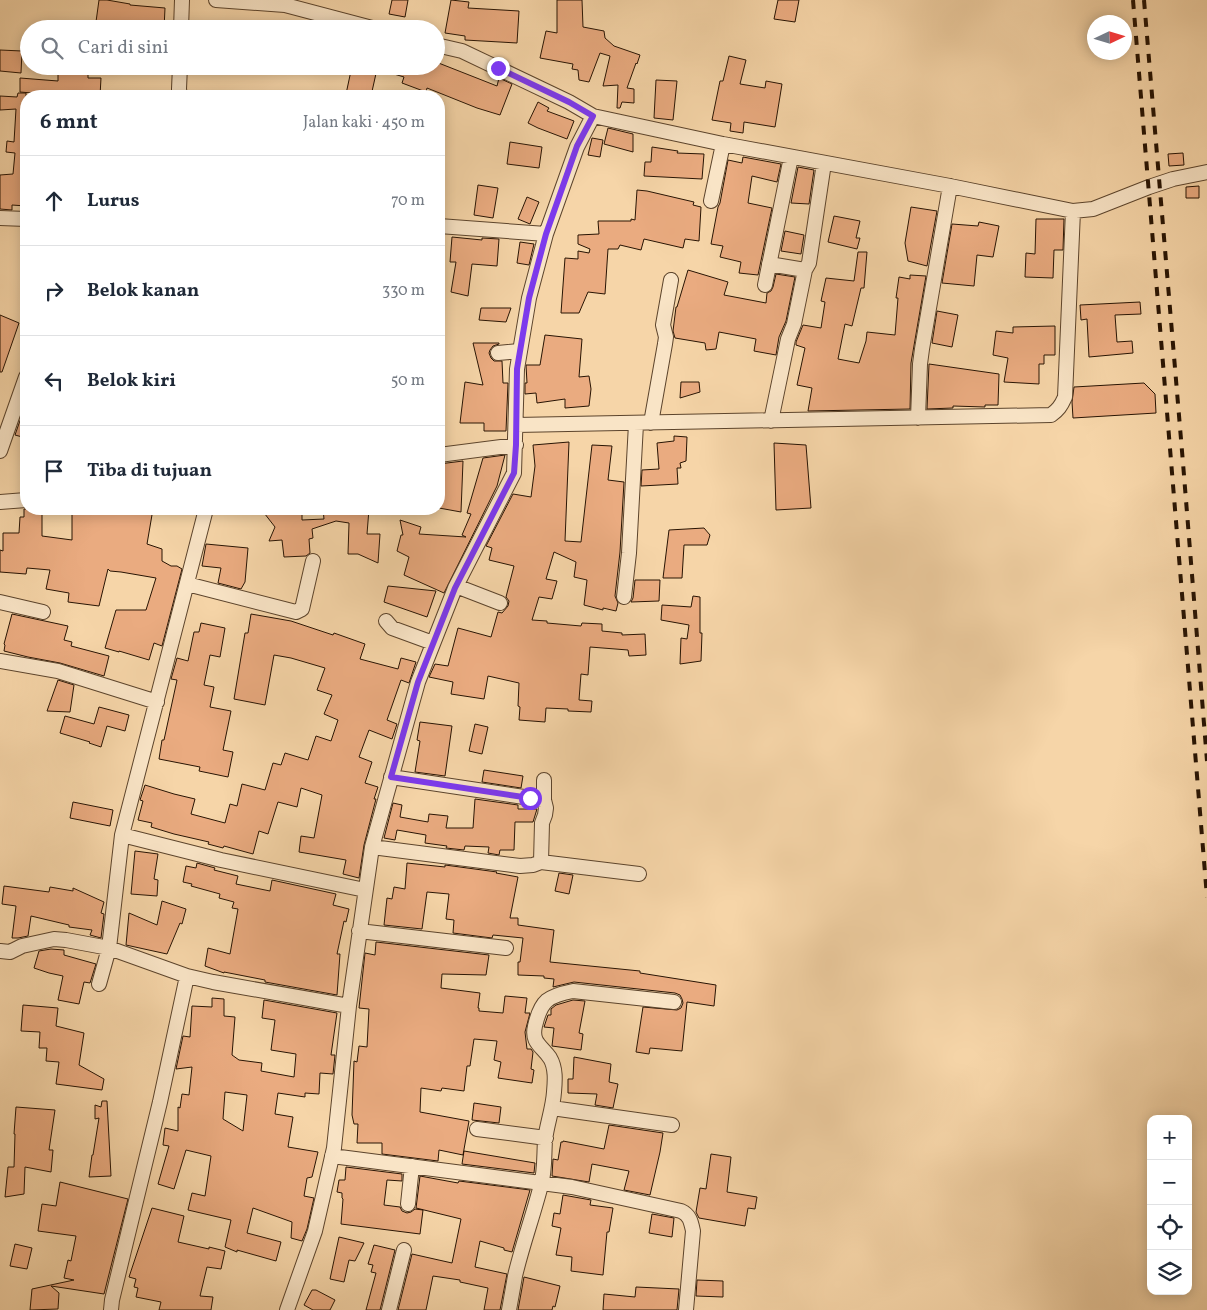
<!DOCTYPE html>
<html lang="id">
<head>
<meta charset="utf-8">
<style>
  :root { --surface:#fff; --page:#f6f6f7; --text:#1f2937; --muted:#747a83; --line:#e0e1e3 }
  body { margin:0; font-family:Vollkorn,serif; background:var(--page); color:var(--text) }
  .controls { position:absolute; right:15px; bottom:15px; display:grid; overflow:hidden; border-radius:10px; box-shadow:0 2px 12px #0003 }
  .controls button { width:45px; height:45px; display:grid; place-items:center; padding:0; border:0; border-bottom:1px solid var(--line); background:var(--surface); color:var(--text); font:25px sans-serif }
  .compass { position:absolute; left:1087px; top:15px; width:45px; height:45px; border-radius:50%; background:var(--surface); box-shadow:0 2px 12px #0003; rotate:86deg }
  .stop { position:absolute; width:15px; height:15px; margin:-11px; border:4px solid #7c3aed; border-radius:50%; background:#fff }
  .stop.end { background:#7c3aed; border-color:#fff; box-shadow:0 1px 5px #0008 }
  .list { margin:0; padding:0; list-style:none }
  h2 { display:flex; justify-content:space-between; align-items:center; height:65px; margin:0; padding:0 20px; font-size:21px }
  h2 small { font-size:16px; font-weight:400; color:var(--muted) }
  .list li { display:grid; grid-template-columns:32px 1fr auto; gap:15px; align-items:center; box-sizing:border-box; height:90px; padding:0 20px; border-top:1px solid var(--line) }
  .list b { display:block; font-size:19px; white-space:nowrap }
  .list em { font-size:16px; font-style:normal; color:var(--muted) }
  .icon { flex:none; width:28px; height:28px; fill:none; stroke:currentColor; stroke-width:2; stroke-linecap:round; stroke-linejoin:round }
  .map { position:relative; flex:none; width:1207px; height:1310px; overflow:hidden }
  .search { position:absolute; background:var(--surface); box-shadow:0 2px 12px #0003; left:20px; top:20px; width:425px; height:55px; display:flex; align-items:center; gap:12px; box-sizing:border-box; padding:0 18px; border-radius:28px; color:var(--muted); font-size:19px }
  .panel { position:absolute; background:var(--surface); box-shadow:0 2px 12px #0003; left:20px; top:90px; width:425px; height:425px; border-radius:20px }
  .map>svg:first-child { display:block }
  .building { fill:#eaab80; stroke:#281403; fill-rule:evenodd }
  .lines { fill:none; stroke-linecap:round; stroke-linejoin:round }
  .minor-casing { stroke:#5c442c; stroke-width:16 }
  .minor { stroke:#f9e4c6; stroke-width:14 }
  .rail { stroke:#281403; stroke-width:4; stroke-dasharray:9 9; stroke-linecap:butt }
  .route { stroke:#7c3aed; stroke-width:6 }
</style>
</head>
<body>
<div class="map">
<svg width="1207" height="1310" viewBox="0 0 1207 1310">
  <rect width="100%" height="100%" fill="#f6d5a8"/>
  <filter id="stains"><feTurbulence type="fractalNoise" baseFrequency=".004" numOctaves="4"/><feColorMatrix values="0 0 0 0 .2 0 0 0 0 .09 0 0 0 0 .02 0 0 0 .5 -.17"/></filter>
  <radialGradient id="worn" r=".72"><stop offset=".6" stop-color="#630" stop-opacity="0"/><stop offset="1" stop-color="#630" stop-opacity=".3"/></radialGradient>
  <path class="building" d="M99,0H107L130,4V5L165,8L164,29H95Z
    M392,0H408L405,17L389,14Z
    M451,0L469,2L468,8L519,11L517,43L465,40V36L445,33Z
    M557,0H582L583,27L604,31L605,38L614,46L640,55L637,64L636,63L627,88L634,89V103L622,102L620,108H617L618,85L603,86L610,56L600,53L589,82L579,80L578,70L572,69L573,64L540,58L546,31L557,33Z
    M778,0H799L795,22L774,19Z
    M0,50L22,51L21,73L0,71Z
    M729,56L746,60L740,84L765,88L766,81L782,84L775,127L744,122L743,133L730,131L731,123L712,120L720,81H723Z
    M436,62L497,86L499,78L512,84L500,115L477,108L427,88L426,92L402,83L404,77L377,69L371,96H357L346,94L352,66H371L377,68V66H436Z
    M58,66H88V78H101L100,96H57V95L20,92V78L58,81Z
    M656,80L677,81L673,120L654,118Z
    M18,93H26V206L12,205V210L0,209V175L13,174L15,153L6,152L7,141L14,142L16,109L0,110V96L17,97Z
    M538,102L549,108L547,111L574,121L567,139L538,128L528,123Z
    M608,128L633,134V152L604,144Z
    M592,138L603,140L600,157L588,155Z
    M510,142L542,147L539,168L507,164Z
    M652,147L678,151L677,153L704,154L702,179L644,176L645,162H651Z
    M1183,153L1184,165L1169,166L1168,154Z
    M743,157L781,164L777,182L752,176L748,203L772,208L758,275L739,273L741,262L720,257L723,246L711,244L718,207L720,203L728,160L742,163Z
    M798,167L814,170L809,204L791,203Z
    M478,185L498,188L493,218L474,215Z
    M1199,186V198H1186V187Z
    M637,190L647,191L694,202L693,205L701,207L699,241L685,239L683,248L644,239L641,250L620,245L618,249H608L605,294L588,292L579,313H561L565,258L578,259V251L589,253L590,249L578,244V235L599,234L598,221H631V219L635,220Z
    M527,197L539,202L530,224L518,219Z
    M911,207L937,211L927,266L908,261L905,243Z
    M834,216L860,221L856,238H860L857,249L828,242Z
    M1036,219H1064L1063,250H1054L1053,278L1025,277L1026,253L1035,254Z
    M979,222L999,226L993,257L977,255L974,286L942,283L952,224L978,226Z
    M785,231L804,235L801,254L781,251Z
    M452,237L482,240V238L499,239L497,266L472,264L468,296L451,292L456,262H450Z
    M520,242L534,244L529,265L517,263Z
    M858,252H867L864,288H861L852,326L845,324L838,359L859,363L866,341L867,332L895,335L898,298H896L899,277L910,279V275L926,276L911,363L910,409L808,411L812,388L797,385L805,348L796,345V342L803,325L821,328L825,302L821,301L826,278L854,281Z
    M688,270L728,282L724,295L766,303L767,293L771,291L773,287L776,274L795,277L786,321L779,337L776,355L754,351L756,339L719,332L716,349L706,350L705,343L675,338L673,331L676,307H677Z
    M1140,302L1141,314L1115,315L1117,342L1132,341L1133,353L1089,357L1087,319L1081,320L1080,305Z
    M481,308H511L506,322L479,320Z
    M937,311L958,315L952,347L932,343Z
    M0,315L19,323L2,372H0Z
    M1055,326V355H1044V364H1039V384L1004,382L1008,358L993,355L996,331L1013,333V327Z
    M545,335L582,339L579,377L589,376L591,389L589,406L565,408V399L537,403L536,393L525,394V383H527L526,365H540Z
    M473,343H499V344L493,346L490,350L489,353L491,358L494,361H502L503,383H508L506,431H484V423H460L465,382L483,385Z
    M929,364L999,374L998,405H985V407L953,406V408L927,409Z
    M681,382H699L700,392L680,398Z
    M1144,383L1155,394L1156,413L1073,418L1072,402L1074,387Z
    M23,412L26,413V438L15,435Z
    M674,436L687,437L686,461L680,463L681,468H677L678,484L641,486L642,470L659,469L657,443L674,441Z
    M569,442L565,541L581,542L592,445L612,446L608,480L624,482L620,552L615,596L618,603L616,611L603,608V610L584,605L587,580L574,577L576,562L554,552L546,579L557,581L552,599L539,597L532,620L547,621V623L581,626L582,623L602,624V631L622,633V635L645,634L646,655L629,656L628,650L590,647L588,675L581,674L579,700L592,701L591,712L568,711V709L546,708L545,722L519,720L520,707L518,706L519,683L488,676L484,699L451,694L453,682L429,677L435,664L448,666L458,628L491,637L498,612L502,613L508,606L509,601L506,597L514,566L489,560L492,548L486,546L513,494L531,497L535,466L533,445Z
    M774,443L806,445L811,508L776,510Z
    M505,455L497,486L444,593L404,575L409,557L397,551L401,535H403L400,520L421,527L419,534L466,537L462,535L471,514L467,513L483,458Z
    M463,461L461,512L439,508V464Z
    M24,509H42V536L72,540V509H153L147,544L162,549V561L171,566H177L182,569L162,646L154,643L149,660L119,651V652L105,648L116,610H146L156,578L121,572L110,571L108,569L99,606L68,602L69,593L46,589L50,570L27,568L26,574L0,572V550L3,551V533H19L20,517H24Z
    M261,509H302V520L324,519L323,509H369L367,534H380L378,563L358,554H348L349,523L336,521L312,529L313,538L309,539L310,553L306,556L284,557L282,540L269,541L275,527Z
    M704,528L710,535L707,545H684L682,578H663L669,530Z
    M206,544L248,548L245,582L241,589L218,583L221,568L202,566Z
    M635,580H660L659,601L631,602L633,598Z
    M388,586L436,591L427,617L384,602Z
    M693,596L700,597V633H702L701,661L680,664L681,638L687,639L689,625L661,620L662,605L691,607Z
    M12,614L68,626L64,640L72,642L71,646L109,656L104,676L60,663L28,657L4,651L5,645L4,644Z
    M251,614L291,621L333,635L334,633L365,644L360,659L398,669L401,658L416,662L409,683L401,680L387,720L397,724L392,739L369,730L359,757L372,762L365,783L378,787L374,799H376L364,845L359,878L343,874L346,860L299,852L301,836L314,838L322,795L301,788L297,807L278,802L268,834L259,831L253,854L224,846L223,848L208,844L209,842L174,834L151,827L152,823L138,820L143,801L140,800L145,785L174,794L195,799L191,814L225,823L230,804L237,806L242,784L265,790L273,763L281,765L285,753L308,760L316,736L331,741L338,720L324,714L332,695L317,690L325,668L291,658L274,655L265,705L234,699L245,633H248Z
    M201,623L225,628L220,657L210,655L204,685L214,687L210,707L231,711L223,750L233,752L228,777L199,771L200,767L159,759L162,740H164L177,680L171,679L177,658L188,661L194,632H199Z
    M58,680L74,685L70,712L47,711Z
    M99,707L129,715L125,731L107,726L101,747L89,743L90,742L60,733L65,716L94,724Z
    M420,722L452,726L445,776L415,772L420,741L417,740Z
    M475,724L488,727L482,754L469,751Z
    M484,770L523,776L521,788L482,782Z
    M475,799L518,805V809H537L533,822H515L514,850H500L499,855L488,853L489,847L465,846L464,850L446,848L447,846L425,843L426,835L397,830L395,840L384,838L393,803L402,805L400,817L428,822L429,814L448,816L446,828H473Z
    M73,802L113,810L110,826L70,818Z
    M135,851L158,854L154,879L158,880L157,896L131,894Z
    M197,863L215,868L214,870L238,876L236,884L270,891L272,880L336,894L333,905L349,909L346,922L344,921L337,954H340L337,995L265,982V980L224,972V973L205,966L208,948L230,954L238,909L232,908L234,902L219,898L220,894L191,886L192,884L183,882L186,866L196,868Z
    M407,863L445,867V865L497,872L496,873L518,877L510,918H518V925L554,930L550,962L640,971V973L716,985L714,1006L687,1002L682,1051L650,1048L649,1054L636,1052L643,1007L677,1010L681,1008L683,1003L682,999L680,995L675,993L574,982L553,987L554,979L544,978V976L518,975V962H520L523,938L493,935L492,938L453,933L454,920L446,919L449,894L427,892L422,929L384,925L387,898L392,899L394,887L405,889Z
    M559,873L573,875L569,894L555,891Z
    M4,886L49,892L50,887L73,891V888L104,902L101,913L104,914L101,938L90,935L92,930L69,927V925L31,916L28,936L18,938H12L16,906L2,904Z
    M162,901L186,909L182,924L180,923L167,954L126,945L129,913L157,925Z
    M376,942L489,955L486,975L442,974L441,988L480,993L478,1008H479V1011L503,1013L505,996L527,998L525,1013H530L525,1032L527,1049H531L533,1052L531,1069L534,1070L532,1083L498,1078L501,1062L494,1060L497,1041L474,1039L470,1066H467L464,1091L442,1088L441,1091L421,1088L420,1112L469,1121L463,1155L439,1150L438,1161L382,1154V1143H357L358,1124H354L352,1115L354,1061L357,1062L359,1046L367,1047L369,1009L359,1008L365,953L375,955Z
    M51,949L64,950V955L96,964L90,983L84,982L79,1004L58,1000L63,976L49,973L34,968L39,951Z
    M212,998L224,999V1016L235,1017L232,1055L239,1060L262,1063L261,1071L294,1077L296,1054L271,1050L275,1020L262,1018L264,1000L337,1013L331,1055H335L333,1074L320,1073L319,1094L305,1093V1097L278,1093L275,1114L293,1117L288,1147L318,1152L312,1177L307,1178L304,1196L314,1198L307,1229L302,1241L291,1238L292,1222L253,1208L247,1233L281,1242L276,1261L237,1250V1252L225,1247L231,1220L188,1210L192,1193L205,1196L211,1156L186,1150L174,1189L158,1184L169,1146L163,1145L165,1128L178,1131V1107L180,1108L182,1094L189,1095L192,1067L176,1069L183,1036L190,1037L192,1006L212,1007ZM225,1092L247,1095L243,1131L223,1119Z
    M573,1000L585,1001L579,1033L583,1034L581,1050L552,1046L554,1028L544,1027L548,1015H551V1009L556,1005Z
    M23,1005L58,1008L56,1026L84,1033L79,1065L104,1079L102,1090L56,1084L59,1062L46,1061L47,1048H39L40,1032L21,1031Z
    M574,1057L611,1064L609,1082L618,1084L613,1108L595,1105L597,1094L568,1093V1079H573Z
    M102,1101H107L111,1176L89,1177L92,1155H93L99,1118L95,1119V1105L101,1107Z
    M474,1103L501,1107L499,1123L472,1120Z
    M16,1107L55,1110L49,1150H53L51,1172L25,1167L24,1194L5,1197L8,1167H14L15,1134H14Z
    M609,1125L663,1133L660,1152L650,1195L624,1190L629,1171L592,1164L589,1182L552,1176L553,1159L558,1160L561,1142H563V1141L604,1149Z
    M464,1151L535,1163L534,1173L462,1164Z
    M711,1154L731,1157L727,1192L757,1197L755,1209L748,1208L745,1226L699,1218L696,1212L700,1188L706,1189Z
    M346,1167L402,1174V1181L387,1180L384,1205L400,1207L402,1211L407,1213L411,1212L415,1209L423,1210L420,1234L341,1224L343,1199L342,1198V1193L337,1192L339,1180H345Z
    M420,1176L458,1183L459,1181L530,1190L512,1252L504,1250V1248L480,1241L475,1267L507,1274L500,1310H484L488,1288L460,1282V1280L433,1276L426,1310H398L412,1254L452,1263L461,1219L416,1208Z
    M60,1182L128,1199L104,1294L51,1286L59,1293L58,1309L30,1310L32,1289L74,1280L64,1278L68,1260L71,1261L76,1236L38,1231L42,1204L56,1206Z
    M563,1195L591,1200L590,1205L613,1208L609,1232H607L603,1275L571,1271L572,1257L556,1255L561,1228L552,1226L554,1213L560,1214Z
    M152,1208L184,1216L178,1242L209,1249V1247L225,1251L221,1269L207,1267L200,1296L213,1297L211,1310H159L161,1302L136,1297L138,1288L134,1287L136,1279L129,1277Z
    M652,1214L674,1218L672,1237L649,1233Z
    M339,1237L364,1243L355,1261L349,1260L344,1282L330,1279Z
    M15,1244L32,1248L27,1269L10,1266Z
    M374,1245L395,1250L380,1310H366L376,1273L371,1272L373,1265L368,1264Z
    M524,1277L560,1286L555,1307L553,1306L552,1310H518Z
    M697,1280L723,1281V1297L696,1296Z
    M636,1287L679,1289L677,1310H603L604,1294L635,1297Z
    M312,1290H316L335,1300L330,1310H313L304,1305Z"/>
  <g class="lines">
    <defs>
      <path id="minor" d="M216,0L285,5L376,29
        M181,29L182,0
        M436,45L462,51L569,102L593,116L723,144L950,186L1073,211L1093,209L1149,187L1173,179L1207,172
        M180,66L179,89L180,96
        M711,201L723,144
        M0,218L26,219
        M439,226L546,234
        M769,264L805,270
        M765,285L791,157
        M498,353L519,351
        M918,418L920,364L922,349L950,186
        M771,421L788,339L794,324L805,270L809,263L824,163
        M651,423L665,344L666,337L663,325L671,280
        M516,425L1051,415C1058,410 1061,406 1065,397L1073,211
        M0,451L26,377
        M439,455L516,445
        M0,502L26,500
        M187,584L296,612L302,609L313,561
        M456,586L500,603
        M624,597L629,553L636,424
        M0,602L43,612
        M386,621L392,628L433,643
        M0,661L58,671L157,702
        M391,777L544,800
        M122,835L221,860L365,890
        M372,847L520,866L533,865L541,862L639,874
        M541,862L542,823L545,815L546,808L544,800V780
        M359,931L506,948
        M0,951L10,952L22,946L54,939L66,940L109,948L187,976L213,982L349,1006
        M99,984L109,948L122,835L206,509
        M552,1108L672,1125
        M477,1129L546,1138
        M332,1156L572,1187L681,1211C690,1215 691,1222 693,1231L686,1310
        M408,1204L412,1166
        M111,1310L112,1300L160,1102L187,976
        M287,1310L315,1231L334,1148L349,1006L372,847L418,682L455,588L514,473L517,369L529,298L546,234L577,147L593,116
        M389,1310L404,1250
        M509,1310C511,1299 513,1288 515,1276C522,1246 533,1216 541,1185C545,1171 544,1155 545,1140C547,1124 553,1108 554,1092C555,1081 556,1068 550,1058C542,1046 531,1043 535,1026C541,1000 548,996 573,991L674,1002"/>
    </defs>
    <use href="#minor" class="minor-casing"/>
    <use href="#minor" class="minor"/>
    <path class="rail" d="M1133,0L1207,897
      M1144,0L1183,463L1207,761"/>
  </g>
  <g class="lines">
    <path class="route" d="M498,68L569,102L593,116L577,146L546,234L529,298L517,369L516,445L514,473L455,588L418,682L391,777L530,798"/>
  </g>
  <rect width="100%" height="100%" filter="url(#stains)"/>
  <rect width="100%" height="100%" fill="url(#worn)"/>
</svg>
<div class="controls">
<button>+</button>
<button>−</button>
<button><svg class="icon" aria-label="locate" viewBox="0 0 24 24"><circle cx="12" cy="12" r="6"/><path d="M12 2v4M12 18v4M2 12h4M18 12h4"/></svg></button>
<button><svg class="icon" aria-label="layers" viewBox="0 0 24 24"><path d="M12 4l9 5-9 5-9-5zM3 14l9 5 9-5"/></svg></button>
</div>
<svg class="compass" viewBox="-18 -18 36 36"><path d="M0-13l5 13h-10z" fill="#e53935"/><path d="M0 13l5-13h-10z" fill="#747a83"/></svg>
<div class="stop" style="left:530px;top:798px"></div>
<div class="stop end" style="left:498px;top:68px"></div>
<div class="search"><svg class="icon" aria-label="search" viewBox="0 0 24 24"><circle cx="10" cy="10" r="6"/><path d="M15 15l6 6"/></svg>Cari di sini</div>
<section class="panel">
<h2>6 mnt<small>Jalan kaki · 450 m</small></h2>
<ul class="list">
<li><svg class="icon" aria-label="ahead" viewBox="0 0 24 24"><path d="M12 20V5M6 11l6-6 6 6"/></svg><div><b>Lurus</b></div><em>70 m</em></li>
<li><svg class="icon" aria-label="right" viewBox="0 0 24 24"><path d="M7 20v-9h11M14 6l5 5-5 5"/></svg><div><b>Belok kanan</b></div><em>330 m</em></li>
<li><svg class="icon" aria-label="left" viewBox="0 0 24 24"><path d="M17 20v-9H6M10 6l-5 5 5 5"/></svg><div><b>Belok kiri</b></div><em>50 m</em></li>
<li><svg class="icon" aria-label="arrive" viewBox="0 0 24 24"><path d="M6 21V4h12l-3 4 3 4H6"/></svg><div><b>Tiba di tujuan</b></div></li>
</ul>
</section>
</div>
</body>
</html>
